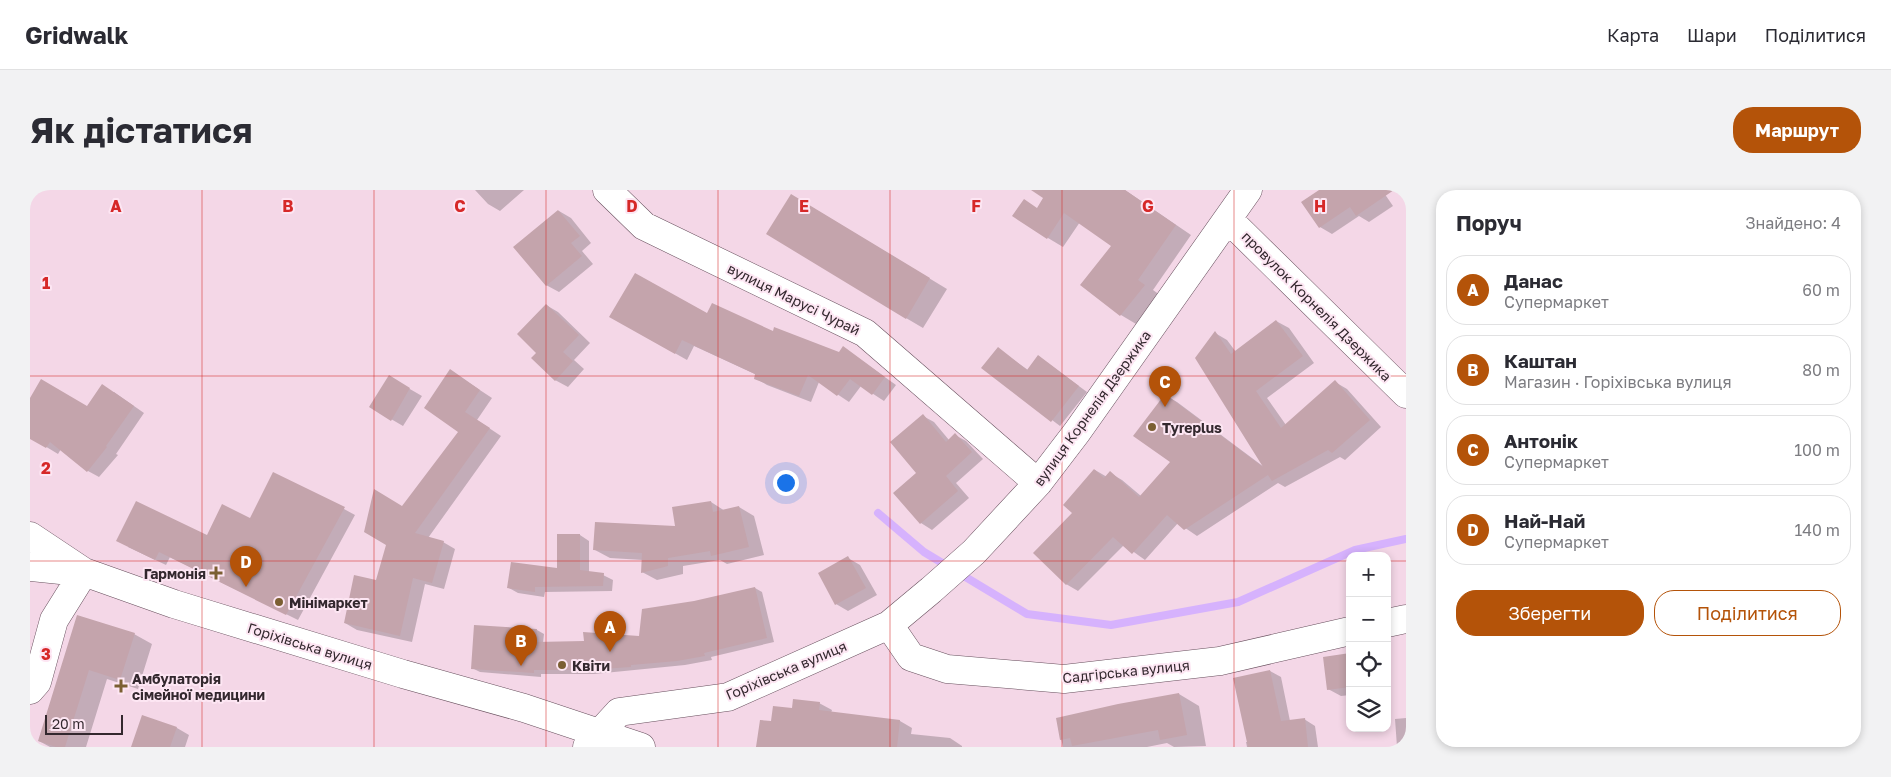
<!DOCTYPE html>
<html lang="uk">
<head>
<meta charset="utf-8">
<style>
  :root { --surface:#fff; --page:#f2f2f3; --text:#2b2b33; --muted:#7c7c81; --line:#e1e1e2; --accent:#b45309 }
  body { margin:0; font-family:"Golos Text",sans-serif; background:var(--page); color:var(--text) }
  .controls { position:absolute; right:15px; bottom:15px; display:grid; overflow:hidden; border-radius:10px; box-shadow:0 2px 8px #0003 }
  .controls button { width:45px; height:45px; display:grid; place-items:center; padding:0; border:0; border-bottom:1px solid var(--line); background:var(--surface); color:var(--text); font:25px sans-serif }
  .scale { position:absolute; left:15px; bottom:12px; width:78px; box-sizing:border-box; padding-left:5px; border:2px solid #33282e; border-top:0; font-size:14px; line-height:18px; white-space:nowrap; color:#33282e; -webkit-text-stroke:4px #fde6f3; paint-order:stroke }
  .you { position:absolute; left:755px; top:292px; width:18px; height:18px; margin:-12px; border:4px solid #fff; border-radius:50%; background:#1a73e8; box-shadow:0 0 0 8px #1a73e833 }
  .badge { display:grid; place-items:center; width:32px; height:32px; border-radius:50%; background:var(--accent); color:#fff; font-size:16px; font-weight:700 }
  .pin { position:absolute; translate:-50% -41px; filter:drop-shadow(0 1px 2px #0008) }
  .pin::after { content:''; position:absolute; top:26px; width:18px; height:15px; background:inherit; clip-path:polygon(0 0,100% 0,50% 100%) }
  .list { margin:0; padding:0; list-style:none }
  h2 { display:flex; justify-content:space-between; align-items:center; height:65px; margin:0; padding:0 20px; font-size:21px }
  h2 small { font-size:16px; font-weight:400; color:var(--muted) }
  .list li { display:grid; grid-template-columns:32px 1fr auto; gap:15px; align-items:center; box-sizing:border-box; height:70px; margin:0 10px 10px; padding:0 10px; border:1px solid var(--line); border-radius:20px }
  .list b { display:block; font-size:19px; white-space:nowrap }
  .list p { margin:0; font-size:16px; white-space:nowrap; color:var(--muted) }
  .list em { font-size:16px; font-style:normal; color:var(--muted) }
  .actions { display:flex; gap:10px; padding:15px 20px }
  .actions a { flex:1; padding:11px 0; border:1px solid var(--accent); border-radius:20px; text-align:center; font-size:18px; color:var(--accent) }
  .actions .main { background:var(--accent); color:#fff }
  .icon { flex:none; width:28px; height:28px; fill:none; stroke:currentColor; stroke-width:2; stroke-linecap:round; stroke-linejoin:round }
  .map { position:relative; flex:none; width:1376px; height:557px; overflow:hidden; border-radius:20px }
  header { display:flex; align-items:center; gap:30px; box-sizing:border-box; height:70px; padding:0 25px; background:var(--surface); border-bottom:1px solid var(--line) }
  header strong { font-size:24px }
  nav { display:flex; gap:28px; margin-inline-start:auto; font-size:18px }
  .intro { display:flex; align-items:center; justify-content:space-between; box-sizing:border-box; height:120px; padding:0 30px }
  h1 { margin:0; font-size:35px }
  .button { padding:12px 22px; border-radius:20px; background:var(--accent); color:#fff; font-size:18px; font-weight:700 }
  main { display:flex; gap:30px; padding:0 30px }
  aside { flex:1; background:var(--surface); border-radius:20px; box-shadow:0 2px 8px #0003 }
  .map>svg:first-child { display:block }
  .shadow { fill:#0003 }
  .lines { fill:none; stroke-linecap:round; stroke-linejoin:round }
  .stream { stroke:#d6b2fd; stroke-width:8 }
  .building { fill:#c4a4ac }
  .minor-casing { stroke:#674f5d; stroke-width:29 }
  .minor { stroke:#fff; stroke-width:28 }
  .grid { fill:none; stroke:#d62828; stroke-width:1; stroke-opacity:0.55 }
  .poi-dot { fill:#7b5f32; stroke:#fde6f3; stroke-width:2 }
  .labels { text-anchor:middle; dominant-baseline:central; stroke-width:4; stroke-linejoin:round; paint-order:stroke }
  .street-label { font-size:14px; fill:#33282e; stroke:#fde6f3 }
  .poi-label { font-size:14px; font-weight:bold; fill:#33282e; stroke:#fde6f3; text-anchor:start }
  .grid-label { font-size:16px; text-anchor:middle; font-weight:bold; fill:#d62828; stroke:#fde6f3; stroke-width:4; stroke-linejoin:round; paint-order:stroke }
</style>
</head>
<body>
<header>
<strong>Gridwalk</strong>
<nav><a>Карта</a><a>Шари</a><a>Поділитися</a></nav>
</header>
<div class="intro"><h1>Як дістатися</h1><a class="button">Маршрут</a></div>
<main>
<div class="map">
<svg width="1376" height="557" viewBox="0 0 1376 557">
  <rect width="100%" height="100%" fill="#f4d7e7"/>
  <path class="shadow" d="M445,0H494L470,21L458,14Z
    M1021,0H1095L1161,45L1123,100L1130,105L1106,134L1091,125L1052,95L1083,56L1050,32L1033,57L1018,48L1008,19Z
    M1291,0H1352L1363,16L1339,32L1329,26L1302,44L1290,37Z
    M778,15L917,99L893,138L876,128Z
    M529,21L541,28L561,53L552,61L563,74L529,102L516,95Z
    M516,115L528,122L560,153L544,170L554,179L538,197L525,190L508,163Z
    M677,125L743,143L809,164L814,158L866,195L854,211L831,196L819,212L789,192L781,212L737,195L725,188L727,185L664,156L657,170L581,127Z
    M1246,131L1259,138L1284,173L1237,208L1256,235L1305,192L1317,199L1351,237L1315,270L1310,267L1255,297L1248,293L1167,346L1148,333L1115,370L1094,355L1048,401L1036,394L1044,323L1065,280L1077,287L1080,283L1092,290L1111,306L1142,272L1135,205L1147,212L1234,277L1185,143L1197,150L1206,162Z
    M968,159L998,180L1008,166L1057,202L1030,236L953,178Z
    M421,181L462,208L447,230L471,246L398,348L413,352L425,359L414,399L395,394L382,452L327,440L315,433L347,391L373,317L430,242Z
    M359,187L392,206L373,236L361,229Z
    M84,202L114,223L86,264L88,265L69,287L58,281L31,259L28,264L0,247V210L58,218Z
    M893,226L904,232L919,250L925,245L936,251L953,269L926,293L939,308L902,340L891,333L865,303L888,283Z
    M681,312L695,321L709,317L724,326L734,365L697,374L690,370L653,376V384L627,390L612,382L613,370L580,368L565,360L646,338Z
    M314,319L325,325L268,430L140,367L136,375L98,357L178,347L220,330Z
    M550,345L559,351V383L573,385L583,390L582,401L515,402L514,407L488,403L479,398L528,379Z
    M818,368L830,375L847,405L818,421L806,414Z
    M725,398L732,402L744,452L681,467L682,470L655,475L564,484H511V487L450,482L442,478L507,440L514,444L513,453L555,452L610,447L664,412Z
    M48,426L104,444L122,454L108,499L77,489L56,557H20L9,551Z
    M1320,464V505L1311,506L1298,499Z
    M1240,481L1251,487L1260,531L1274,529L1285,536L1288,557H1217L1216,552H1218Z
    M1149,504L1169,516L1176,556L1144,557L1137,553L1117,557H1033L1027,529Z
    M789,513L802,520L801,523L870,531L882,538L881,544L920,548L932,556V557H728L742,533L763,520Z
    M113,527L147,538L159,545L155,557H103Z
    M1376,528V557H1367L1365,529Z"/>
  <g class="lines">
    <path class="stream" d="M848,323L894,362L997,424L1081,435L1208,412L1325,360L1376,349"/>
  </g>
  <path class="building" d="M1001,0H1095L1146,35L1108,90L1115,95L1090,126L1050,95L1081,56L1034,23L1017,49L982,26L994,9L1007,18L1013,8Z
    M1289,0H1364L1326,26L1320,17L1289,38L1271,12Z
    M761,4L900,88L876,129L736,44Z
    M528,20L550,46L541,53L552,66L516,96L483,57Z
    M605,83L677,123L682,113L743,141L744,137L809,162L813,156L855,187L842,205L820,189L807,206L778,185L769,206L724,189L725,184L652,150L645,164L579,127Z
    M516,114L549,145L533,162L543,171L525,191L501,168L506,163L487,144Z
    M1246,130L1273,166L1226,201L1251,238L1305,190L1340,230L1302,263L1298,260L1242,291L1238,285L1154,340L1137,325L1102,364L1083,347L1036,395L1003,363L1042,323L1033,315L1064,279L1074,288L1080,281L1109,307L1140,272L1103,246L1135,204L1233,277L1165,168L1185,141L1201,164Z
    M968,157L997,180L1008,165L1049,196L1021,232L951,178Z
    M420,179L450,200L435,222L460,238L385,343L414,351L402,393L383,388L370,446L314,433L324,385L346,390L356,355L334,342L344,299L372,316L428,242L394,218Z
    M359,185L380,198L361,231L339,217Z
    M11,189L57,216L72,194L104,216L76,256L77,257L57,282L20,252L16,258L0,249V208Z
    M893,224L916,252L925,243L942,262L916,286L928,301L890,334L863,303L886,283L860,252Z
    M243,282L315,317L256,425L129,362L125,370L86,351L106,311L177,345L192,314L220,328Z
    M681,311L683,322L709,316L719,357L681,366L680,361L638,368V376L611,383L612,363L563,360L565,332L645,336L642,317Z
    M527,344H550V380L574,383L573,396L505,397V402L477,398L481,372L527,378Z
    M818,366L836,398L805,415L788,383Z
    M725,397L737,448L674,463L675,466L647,471L601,475V477L556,480H504V483L441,479L444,435L507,439L506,452L554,451L553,442L609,446L612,419L664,411Z
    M47,425L105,443L90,490L59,480L35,557H26L8,551Z
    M1320,463V497L1297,500L1293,467Z
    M1240,480L1251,531L1275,528L1278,557H1218L1203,488Z
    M1149,503L1157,545L1130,550L1128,540L1042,556L1040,548L1030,550L1026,528L1088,514Z
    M763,509L790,512L789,520L870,530L867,557H726L730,530L741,531L743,516L762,518Z
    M112,525L147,537L140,557H101Z"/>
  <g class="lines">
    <defs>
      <path id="minor" d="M577,0L614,36L835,143L1008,293
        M1198,29L1376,204
        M0,346L54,382L144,414L373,484L494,518L611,557
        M0,377L50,382
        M1357,433L1376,429
        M859,435L881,467L917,479L1034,489L1190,471L1320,441
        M0,500L7,492L24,430L54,382
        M557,557L589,522L698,507L859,435L901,400L944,362L1008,293L1047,242L1218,0"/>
    </defs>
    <use href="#minor" class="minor-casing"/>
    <use href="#minor" class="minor"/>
  </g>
  <path class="grid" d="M172,0V557M344,0V557M516,0V557M688,0V557M860,0V557M1032,0V557M1204,0V557M0,186H1376M0,371H1320M1357,371H1376"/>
  <g class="poi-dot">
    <circle cx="1122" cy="237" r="5"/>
    <path d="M183.5 375.5h5v5h5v5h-5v5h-5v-5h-5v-5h5z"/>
    <circle cx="249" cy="412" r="5"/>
    <circle cx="532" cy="475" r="5"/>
    <path d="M88.5 488.5h5v5h5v5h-5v5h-5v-5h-5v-5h5z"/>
  </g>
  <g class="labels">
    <g class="street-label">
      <text transform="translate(764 109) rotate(26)">вулиця Марусі Чурай</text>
      <text transform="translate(1287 116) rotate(45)">провулок Корнелія Дзержика</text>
      <text transform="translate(1062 218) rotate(-54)">вулиця Корнелія Дзержика</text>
      <text transform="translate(280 456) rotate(17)">Горіхівська вулиця</text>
      <text transform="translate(756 480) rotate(-23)">Горіхівська вулиця</text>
      <text transform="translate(1096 481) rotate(-6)">Садгірська вулиця</text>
    </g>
    <g class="poi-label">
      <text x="1132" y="237">Tyreplus</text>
      <text x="176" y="383" text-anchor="end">Гармонія</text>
      <text x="259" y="412">Мінімаркет</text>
      <text x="542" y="475">Квіти</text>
      <text x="102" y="488">Амбулаторія<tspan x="102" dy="16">сімейної медицини</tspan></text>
    </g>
  </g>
  <g class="grid-label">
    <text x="86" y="22">A</text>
    <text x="258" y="22">B</text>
    <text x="430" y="22">C</text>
    <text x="602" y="22">D</text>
    <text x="774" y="22">E</text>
    <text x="946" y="22">F</text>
    <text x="1118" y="22">G</text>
    <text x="1290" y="22">H</text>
    <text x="16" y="99">1</text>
    <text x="16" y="284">2</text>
    <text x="16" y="470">3</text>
  </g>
</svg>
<div class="controls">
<button>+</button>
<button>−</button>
<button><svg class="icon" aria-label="locate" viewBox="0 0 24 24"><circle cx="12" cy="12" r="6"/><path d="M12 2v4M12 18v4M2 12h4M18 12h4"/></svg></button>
<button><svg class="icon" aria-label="layers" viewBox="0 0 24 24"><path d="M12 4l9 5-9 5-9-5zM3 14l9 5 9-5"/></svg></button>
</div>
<div class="scale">20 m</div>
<div class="you"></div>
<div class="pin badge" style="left:580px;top:462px">A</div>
<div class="pin badge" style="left:491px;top:476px">B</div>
<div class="pin badge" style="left:1135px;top:217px">C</div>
<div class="pin badge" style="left:216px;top:397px">D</div>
</div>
<aside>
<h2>Поруч<small>Знайдено: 4</small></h2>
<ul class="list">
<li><span class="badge">A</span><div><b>Данас</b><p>Супермаркет</p></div><em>60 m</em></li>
<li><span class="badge">B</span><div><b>Каштан</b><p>Магазин · Горіхівська вулиця</p></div><em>80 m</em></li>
<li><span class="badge">C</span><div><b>Антонік</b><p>Супермаркет</p></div><em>100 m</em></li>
<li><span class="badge">D</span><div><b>Най-Най</b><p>Супермаркет</p></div><em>140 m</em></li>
</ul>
<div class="actions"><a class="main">Зберегти</a><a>Поділитися</a></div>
</aside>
</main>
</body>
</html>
